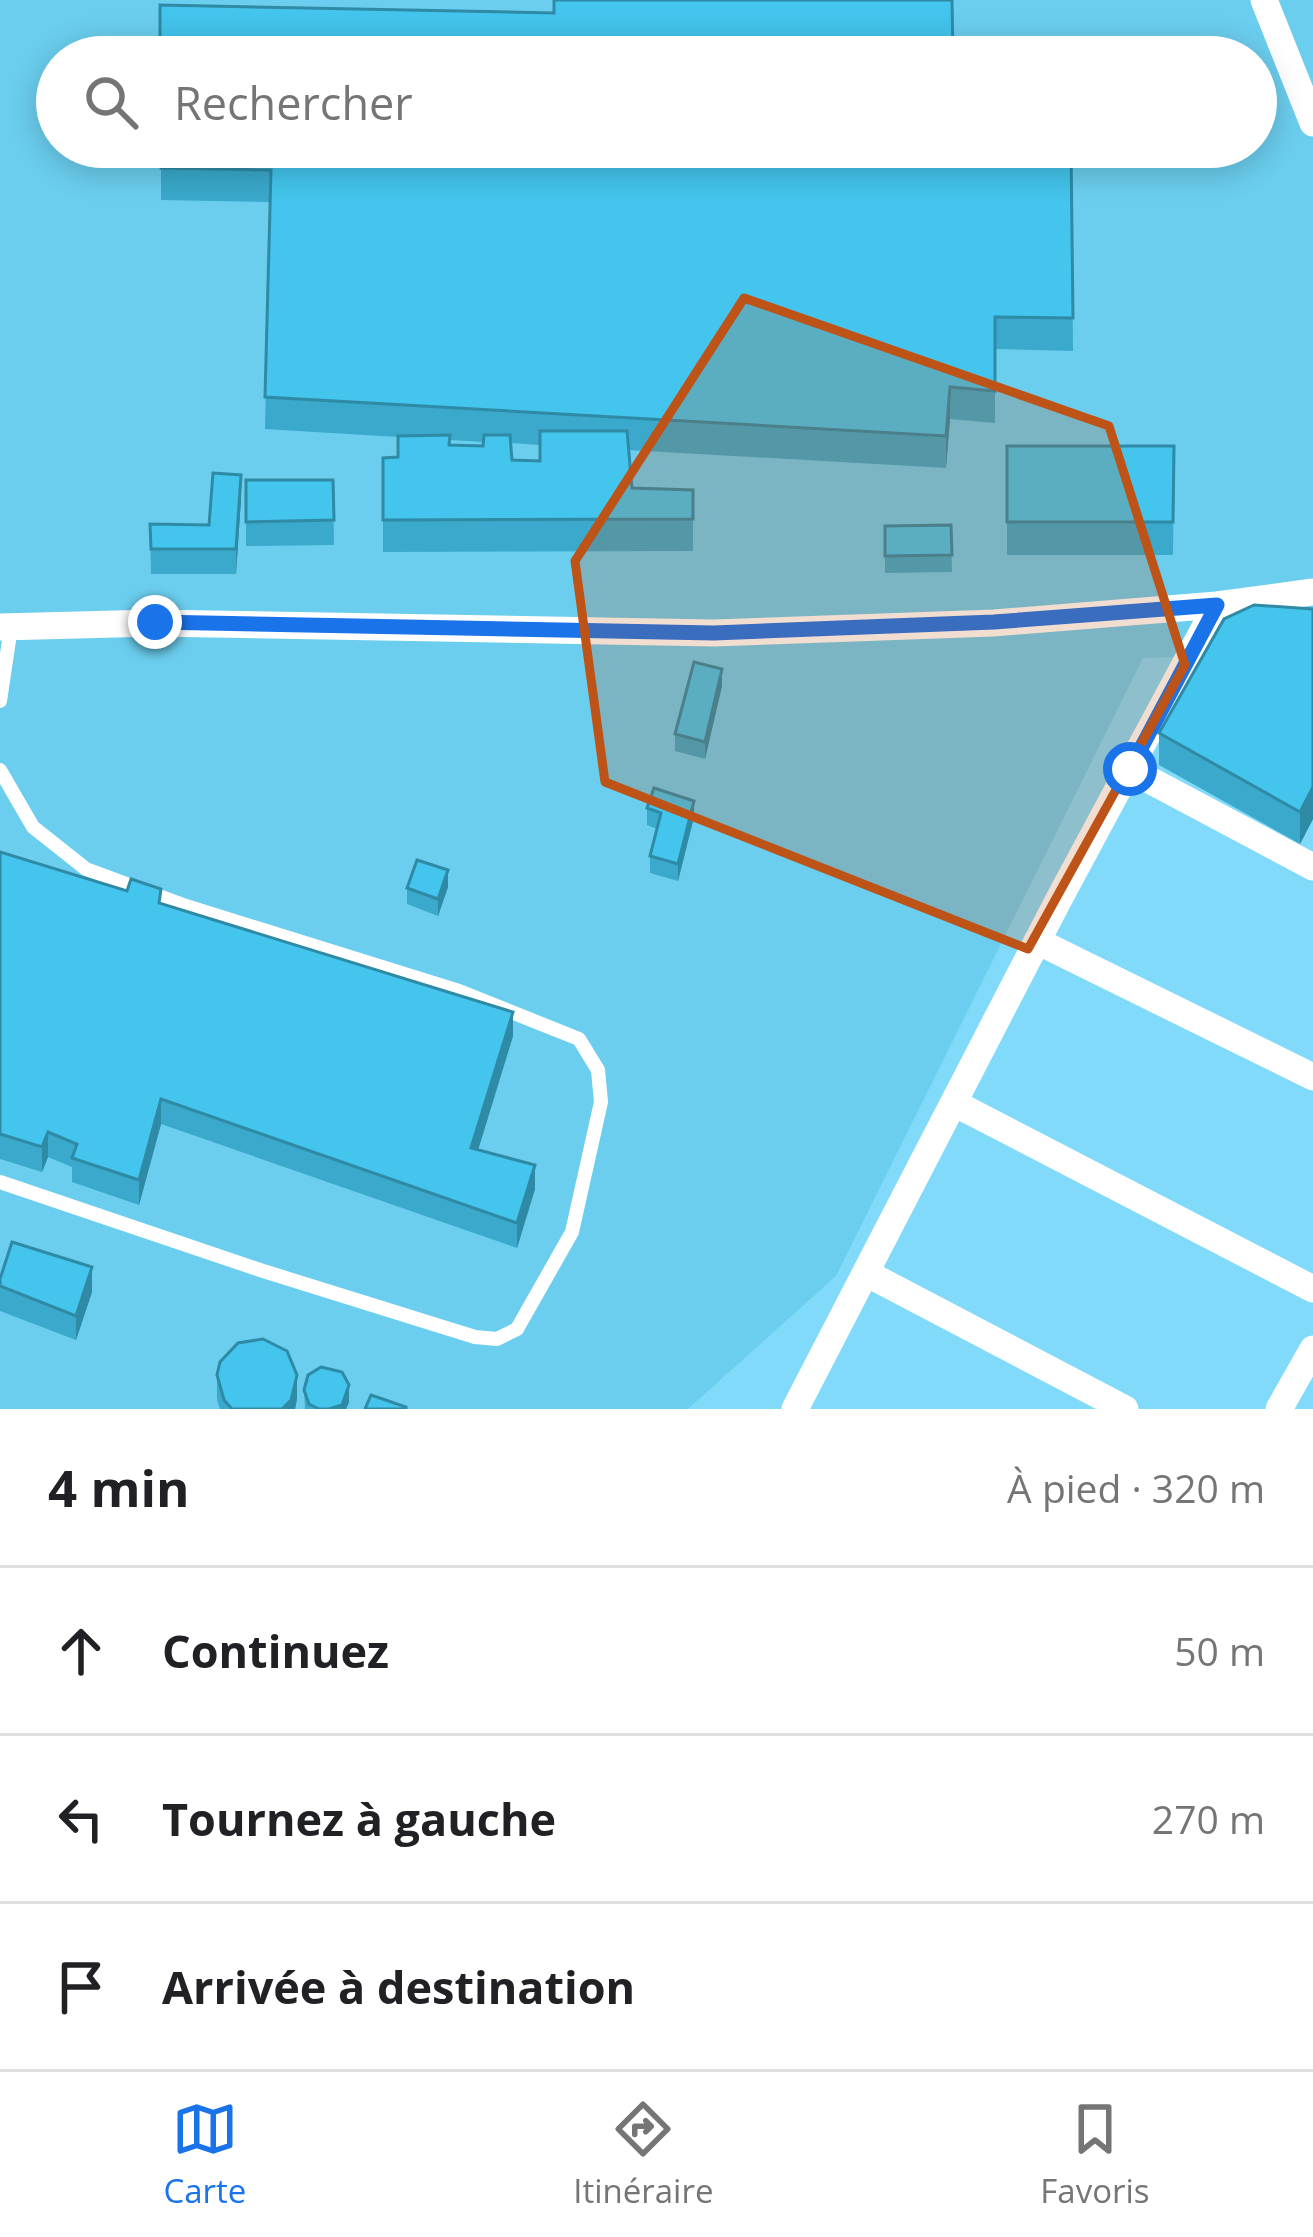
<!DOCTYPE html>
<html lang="fr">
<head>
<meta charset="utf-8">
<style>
  :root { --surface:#fff; --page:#f6f6f6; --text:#202124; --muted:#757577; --line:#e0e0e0; --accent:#1a73e8 }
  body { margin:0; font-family:"Open Sans",sans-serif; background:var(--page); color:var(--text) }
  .stop { position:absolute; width:36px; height:36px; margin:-27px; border:9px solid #1a73e8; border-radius:50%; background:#fff }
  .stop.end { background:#1a73e8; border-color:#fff; box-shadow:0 3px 12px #0008 }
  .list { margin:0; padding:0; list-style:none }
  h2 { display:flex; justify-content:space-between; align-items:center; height:156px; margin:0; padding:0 48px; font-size:51px }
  h2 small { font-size:39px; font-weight:400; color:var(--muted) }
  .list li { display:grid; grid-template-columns:78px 1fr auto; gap:36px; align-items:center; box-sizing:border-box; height:168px; padding:0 48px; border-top:3px solid var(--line) }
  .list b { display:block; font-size:45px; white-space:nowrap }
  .list em { font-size:39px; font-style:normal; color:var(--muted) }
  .icon { flex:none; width:66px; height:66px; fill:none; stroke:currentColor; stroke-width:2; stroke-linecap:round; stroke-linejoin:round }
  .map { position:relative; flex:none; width:1313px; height:1409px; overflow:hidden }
  .search { position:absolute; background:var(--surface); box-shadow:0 6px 30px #0003; left:36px; right:36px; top:36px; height:132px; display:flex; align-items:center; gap:30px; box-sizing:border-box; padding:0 42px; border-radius:66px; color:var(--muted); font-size:45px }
  .sheet { height:660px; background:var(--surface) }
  nav { display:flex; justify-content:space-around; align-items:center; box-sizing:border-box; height:168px; border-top:3px solid var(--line); background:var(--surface); font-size:33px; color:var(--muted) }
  nav a { display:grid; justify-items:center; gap:6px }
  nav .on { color:var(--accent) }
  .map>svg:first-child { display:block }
  .built { fill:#6bceee; fill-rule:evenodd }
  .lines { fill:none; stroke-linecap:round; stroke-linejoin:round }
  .service { stroke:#fff; stroke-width:14 }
  .minor { stroke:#fff; stroke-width:27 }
  .wall { fill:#3aa9cc; fill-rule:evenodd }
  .shaded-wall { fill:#2f8aa6 }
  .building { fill:#43c5ed; stroke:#2f8aa6; stroke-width:3 }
  .route { stroke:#1a73e8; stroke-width:15 }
  .marked { fill:#be5318; fill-opacity:0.2; stroke:#be5318; stroke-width:9; stroke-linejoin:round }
</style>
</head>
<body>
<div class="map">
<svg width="1313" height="1409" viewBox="0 0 1313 1409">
  <rect width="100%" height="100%" fill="#81daf9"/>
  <path class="built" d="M0,0H1313V653L1143,658L836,1276L688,1409H0ZM57,57H1256V147H57Z"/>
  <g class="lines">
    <path class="service" d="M0,701L11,627
      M0,770L33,827L86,869L186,906L459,991L579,1039L598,1070L601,1102L572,1232L517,1329L497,1339L475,1337L260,1270L0,1182"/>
    <path class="minor" d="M1264,0L1313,123
      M0,627L155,623L714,633L994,623L1217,605L1313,592
      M1129,769L1313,867
      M1037,941L1313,1077
      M954,1103L1313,1289
      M866,1273L1125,1409
      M795,1409L1059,899L1217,605
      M1279,1409L1313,1349"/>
  </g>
  <path class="wall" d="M161,147H1071L1073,351L995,349V423L950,419L946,468L628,450L632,488L693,490V551L383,552V458L398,457V437L265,429L270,202L161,200ZM450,440L484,442L483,446L450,445ZM511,443L540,445V461L512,460Z
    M1007,446H1174L1173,555H1007Z
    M246,480H333L334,545L246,546Z
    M241,499L236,574H151L150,524L209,525Z
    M951,525L952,572L885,573V526Z
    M1313,609V819L1300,844L1159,765V733Z
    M722,686L705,759L675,751V734Z
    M647,808L694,817L678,881L650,873V856L657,829L647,825Z
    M0,852L513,1036L478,1150L535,1189L517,1248L161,1124L139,1205L72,1182V1167L48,1157L42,1172L0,1159Z
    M448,887L438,916L407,904V888Z
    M0,1279L92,1292L76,1340L0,1311Z
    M217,1375L297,1399L295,1409H220L217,1400Z
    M304,1390L349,1402L346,1409H305Z"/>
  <path class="shaded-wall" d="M950,387V419L946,468V436Z
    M241,475V499L236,574V549Z
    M722,669V686L705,759V742Z
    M1313,787V819L1300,844V812Z
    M694,801V817L678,881V864Z
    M448,870V887L438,916V899Z
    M513,1012V1036L471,1173V1148Z
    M161,1099V1124L139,1205V1180Z
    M48,1132V1157L42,1172V1147Z
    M535,1165V1189L517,1248V1223Z
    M92,1267V1292L76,1340V1316Z
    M297,1375V1399L295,1409H282Z
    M349,1385V1402L346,1409H329Z"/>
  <path class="building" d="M554,0H952L953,57H160V5L554,13Z
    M161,147H1071L1073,318L995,317V391L950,387L946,436L265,397L271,170L161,168Z
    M540,431H627L632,488L693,490V519L383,520V458L398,457V436L450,435L449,445L483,446L484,435H510L512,460L540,461Z
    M1007,446H1174L1173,522H1007Z
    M213,473L241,475L236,549H151L150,524L209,525Z
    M246,480H333L334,520L246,522Z
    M951,525L952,555L885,556V526Z
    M1254,605L1313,609V787L1300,812L1159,733L1224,619Z
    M694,662L722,669L705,742L675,734Z
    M654,788L694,801L678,864L650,856L661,813L647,808Z
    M0,852L127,891L131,879L161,889L159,903L513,1012L471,1148L535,1165L517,1223L161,1099L139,1180L72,1158L77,1144L48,1132L42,1147L0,1134Z
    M417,860L448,870L438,899L407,888Z
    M12,1242L92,1267L76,1316L0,1286V1279Z
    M263,1339L287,1351L297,1375L291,1400L282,1409H232L224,1400L217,1375L220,1362L238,1343Z
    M321,1367L342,1372L349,1385L342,1405L329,1409H319L309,1404L304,1390L308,1375Z
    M371,1395L406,1407V1409H365Z"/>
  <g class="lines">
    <path class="route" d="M155,622L714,633L994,622L1217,605L1130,769"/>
  </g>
  <path class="marked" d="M744,298L1109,426L1185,665L1028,949L605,782L575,561Z"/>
</svg>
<div class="stop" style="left:1130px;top:769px"></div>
<div class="stop end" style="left:155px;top:622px"></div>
<div class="search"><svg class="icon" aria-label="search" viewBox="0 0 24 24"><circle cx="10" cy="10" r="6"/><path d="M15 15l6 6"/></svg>Rechercher</div>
</div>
<section class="sheet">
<h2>4 min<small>À pied · 320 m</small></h2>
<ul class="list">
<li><svg class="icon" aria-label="ahead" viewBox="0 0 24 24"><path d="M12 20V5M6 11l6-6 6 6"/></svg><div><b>Continuez</b></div><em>50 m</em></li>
<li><svg class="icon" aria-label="left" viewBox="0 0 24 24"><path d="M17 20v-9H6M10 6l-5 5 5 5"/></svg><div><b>Tournez à gauche</b></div><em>270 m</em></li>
<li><svg class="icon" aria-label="arrive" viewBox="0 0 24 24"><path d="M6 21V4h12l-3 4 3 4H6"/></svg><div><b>Arrivée à destination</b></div></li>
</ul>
</section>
<nav>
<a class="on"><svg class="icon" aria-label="map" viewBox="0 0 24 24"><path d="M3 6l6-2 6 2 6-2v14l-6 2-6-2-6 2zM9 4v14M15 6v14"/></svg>Carte</a>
<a><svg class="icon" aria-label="directions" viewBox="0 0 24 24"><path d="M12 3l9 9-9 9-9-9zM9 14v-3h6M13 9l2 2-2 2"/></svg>Itinéraire</a>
<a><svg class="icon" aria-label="saved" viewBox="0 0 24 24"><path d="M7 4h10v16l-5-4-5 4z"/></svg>Favoris</a>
</nav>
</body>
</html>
